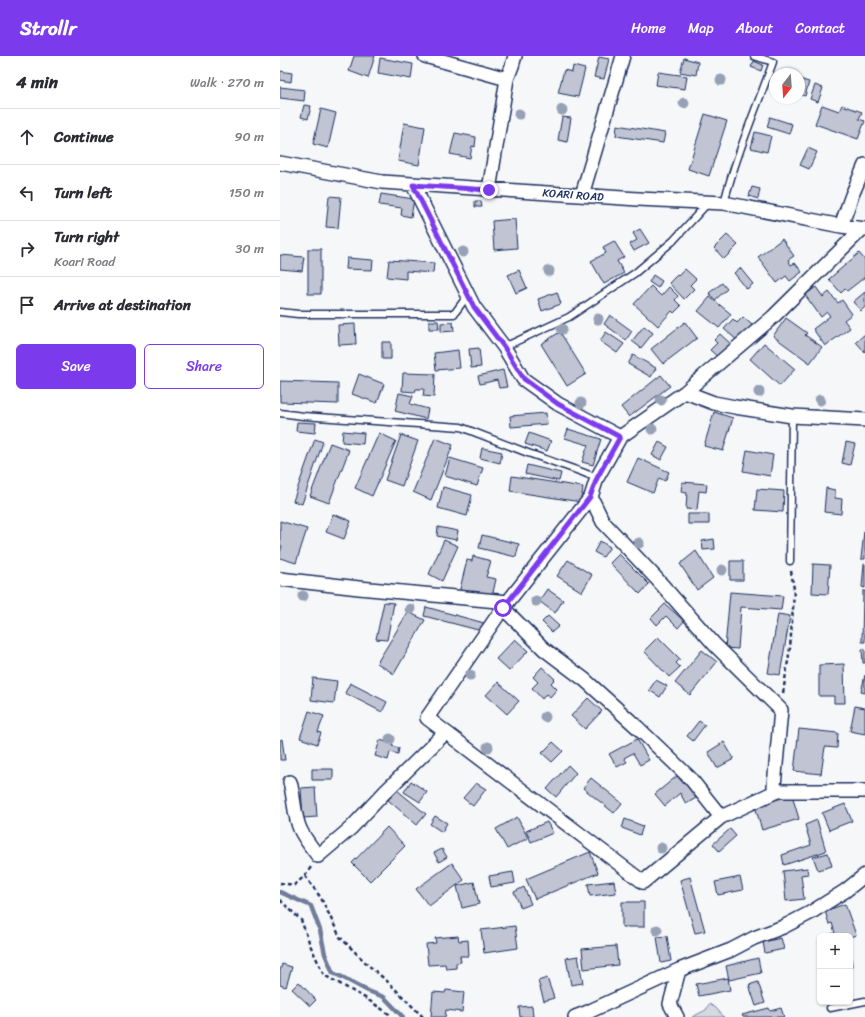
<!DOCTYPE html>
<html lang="en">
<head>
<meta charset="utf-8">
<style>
  :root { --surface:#fff; --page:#f7f7f7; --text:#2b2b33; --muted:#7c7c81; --line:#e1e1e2; --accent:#7c3aed }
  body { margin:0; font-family:Sriracha,sans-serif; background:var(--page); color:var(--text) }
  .controls { position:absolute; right:12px; bottom:12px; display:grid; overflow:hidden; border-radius:6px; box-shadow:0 1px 3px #0004 }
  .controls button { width:36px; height:36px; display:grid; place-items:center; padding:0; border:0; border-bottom:1px solid var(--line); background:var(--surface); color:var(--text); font:20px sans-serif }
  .compass { position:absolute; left:489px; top:12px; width:36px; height:36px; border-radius:50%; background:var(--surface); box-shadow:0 1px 3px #0004; rotate:197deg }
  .stop { position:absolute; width:12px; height:12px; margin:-9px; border:3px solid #7c3aed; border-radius:50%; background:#fff }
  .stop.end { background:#7c3aed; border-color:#fff; box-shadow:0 1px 4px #0008 }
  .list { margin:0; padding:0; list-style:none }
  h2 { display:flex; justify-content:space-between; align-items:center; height:52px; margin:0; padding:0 16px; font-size:17px }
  h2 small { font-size:13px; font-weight:400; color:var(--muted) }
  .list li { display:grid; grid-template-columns:26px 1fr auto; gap:12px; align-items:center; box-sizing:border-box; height:56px; padding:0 16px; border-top:1px solid var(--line) }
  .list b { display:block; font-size:15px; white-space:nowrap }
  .list p { margin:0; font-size:13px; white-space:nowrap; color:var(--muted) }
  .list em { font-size:13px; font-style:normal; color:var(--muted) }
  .actions { display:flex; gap:8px; padding:12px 16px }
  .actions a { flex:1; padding:9px 0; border:1px solid var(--accent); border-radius:6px; text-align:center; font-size:14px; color:var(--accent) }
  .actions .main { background:var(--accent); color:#fff }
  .icon { flex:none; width:22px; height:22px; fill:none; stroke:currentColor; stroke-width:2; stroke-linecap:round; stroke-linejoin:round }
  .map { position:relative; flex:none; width:585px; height:961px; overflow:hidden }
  header { display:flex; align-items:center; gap:24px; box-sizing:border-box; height:56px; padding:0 20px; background:var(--accent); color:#fff }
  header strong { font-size:19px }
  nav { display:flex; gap:22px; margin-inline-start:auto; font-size:14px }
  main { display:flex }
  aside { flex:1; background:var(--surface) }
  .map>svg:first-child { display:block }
  .green { fill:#d6d9e2; stroke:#7884a0 }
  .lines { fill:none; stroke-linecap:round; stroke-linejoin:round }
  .stream { stroke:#707c99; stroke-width:4.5 }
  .building { fill:#c0c4d3; stroke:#1b2f5e }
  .lane-casing { stroke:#1b2f5e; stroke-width:9 }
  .street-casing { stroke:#1b2f5e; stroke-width:16 }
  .path { stroke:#1b2f5e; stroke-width:2.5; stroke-dasharray:4 3; stroke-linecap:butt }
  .lane { stroke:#fff; stroke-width:6 }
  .street { stroke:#fff; stroke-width:13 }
  .tree { fill:#97a1b6 }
  .route { stroke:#7c3aed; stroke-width:5 }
  .labels { text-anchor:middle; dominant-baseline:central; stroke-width:3; stroke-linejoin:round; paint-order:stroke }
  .street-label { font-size:11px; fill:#1b2f5e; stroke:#fff }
</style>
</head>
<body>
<header>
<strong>Strollr</strong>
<nav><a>Home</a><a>Map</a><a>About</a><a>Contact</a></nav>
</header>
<main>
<aside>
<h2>4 min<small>Walk · 270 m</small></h2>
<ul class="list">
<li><svg class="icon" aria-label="ahead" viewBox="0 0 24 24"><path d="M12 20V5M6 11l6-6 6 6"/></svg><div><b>Continue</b></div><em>90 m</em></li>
<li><svg class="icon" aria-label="left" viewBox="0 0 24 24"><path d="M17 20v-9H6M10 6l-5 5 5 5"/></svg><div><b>Turn left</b></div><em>150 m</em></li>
<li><svg class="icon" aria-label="right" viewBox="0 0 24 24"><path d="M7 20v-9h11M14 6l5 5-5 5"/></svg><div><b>Turn right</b><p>Koari Road</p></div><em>30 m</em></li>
<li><svg class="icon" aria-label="arrive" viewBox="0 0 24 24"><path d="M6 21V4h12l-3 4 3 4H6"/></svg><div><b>Arrive at destination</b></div></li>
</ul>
<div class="actions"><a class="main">Save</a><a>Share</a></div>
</aside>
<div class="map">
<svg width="585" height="961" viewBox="0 0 585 961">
  <rect width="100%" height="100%" fill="#f6f7f9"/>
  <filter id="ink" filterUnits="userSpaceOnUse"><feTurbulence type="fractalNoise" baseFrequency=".025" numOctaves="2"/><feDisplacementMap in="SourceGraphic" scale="8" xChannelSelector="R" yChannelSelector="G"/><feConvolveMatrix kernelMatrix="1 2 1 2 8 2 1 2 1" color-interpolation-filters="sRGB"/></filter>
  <g filter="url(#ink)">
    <path class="green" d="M429,948L436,952L444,961H412L426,954Z"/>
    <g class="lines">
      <path class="stream" d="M0,836L31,850L40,874L45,898L53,917L62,921L88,935L104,941L123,961"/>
    </g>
    <path class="building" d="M74,0H95L88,22L69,15Z
      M319,1L329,3L324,23L314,21Z
      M100,2L133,8L131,23L98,17Z
      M404,2L418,6L416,19L400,16Z
      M474,5L483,9L481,15L471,11Z
      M293,10L305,13L298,41L278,37L284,14L292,16Z
      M0,15L12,17L11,26L0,24Z
      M378,16L407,20L405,33L376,29Z
      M519,23L529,26L525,40L519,38Z
      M535,29L543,32L538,46L530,43Z
      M0,31L25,34L24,45L0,42Z
      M24,49L31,50L28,63L21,61Z
      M542,49L559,55L562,49L582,56L579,63L585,65L578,83L535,68Z
      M41,53L56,57L48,92L33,88Z
      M425,58L447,65L429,120L408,113Z
      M282,61L291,62L287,86L278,84Z
      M490,61L512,68L509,78L487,71Z
      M124,67L145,71L139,109L118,105Z
      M337,69L385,77L383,87L336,80Z
      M475,76L491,80L487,96L471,92Z
      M175,77L196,81L195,91L192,90L190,102L170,98Z
      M528,92L537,96L529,113L520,109Z
      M472,131L480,133L478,143L469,140Z
      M101,138L134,143L131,161L121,159L122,152L99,149Z
      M49,140L61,141L58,172L46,171Z
      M195,145H201L202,151H195Z
      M235,163L237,192L214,194L212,165Z
      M360,173L369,187L354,195L350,188L357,184L353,177Z
      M447,179L458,189L444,203L434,192Z
      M502,183L514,200L508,204L511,209L515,207L522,216L510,225L506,220L497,227L478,201Z
      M334,185L344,201L337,205L344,217L324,228L311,205L326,197L323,191Z
      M28,193H41V238H28Z
      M579,197L585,204V221L567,235L565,233L561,237L549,223Z
      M0,199L24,201L22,215L0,213Z
      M67,202L93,204L92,214L66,213Z
      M109,204L154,207L153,217L126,215V223L107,221Z
      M460,212L473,228L467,233L454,217Z
      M405,213L416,223L410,229L414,233L404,243L389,227L397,219L398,220Z
      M239,214L247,232L236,237L228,219Z
      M373,219L382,225L378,232L369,226Z
      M442,227L447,233L435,244L429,237Z
      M371,230L381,240L389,231L398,240L395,244L401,250L394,257L392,255L378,270L354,248Z
      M536,231L543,241L549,236L558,247L562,244L572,258L564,264L570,272L545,290L533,273L550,260L547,256L541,261L525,239Z
      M277,236L281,248L262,255L258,243Z
      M585,236V251L581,255L573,246Z
      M430,241L451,258L439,272L418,255Z
      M330,259L352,275L346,284L324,268Z
      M463,261L472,269L458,285L444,273L453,263L457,267Z
      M506,262L527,277L525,279L542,291L530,307L493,280Z
      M149,265H158L159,273H149Z
      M173,266L174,275L161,276V267Z
      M405,266L417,282L383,308L371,293Z
      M75,268L76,288L59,289L58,269Z
      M364,270L373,277L361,292L352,285Z
      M280,276L306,318L287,330L261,288Z
      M326,276L344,288L337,297L320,285Z
      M440,278L453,290L440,303L430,294L437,287L434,284Z
      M585,278V296L576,286Z
      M102,286H111V303H102Z
      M484,287L515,313L500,330L470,303Z
      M199,292L201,311L191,312L189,293Z
      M178,294L180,312L156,314L154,297Z
      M353,299L376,312L371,321L348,308Z
      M223,314L227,331L219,332L217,324L200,328L198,320Z
      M123,317L155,318L154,341L143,340L144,333H136L135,336L122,335Z
      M79,318L104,328L97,347L72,338Z
      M381,319L390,330L349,361L341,351Z
      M0,325L58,327V348L0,346Z
      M119,337L133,340L130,348L148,353L146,363L115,355Z
      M434,356L453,362L443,395L424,390Z
      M266,357L267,368L231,371L230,360Z
      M17,366L36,367L35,377L16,375Z
      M288,373L321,383L313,409L302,406L308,389L285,382Z
      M63,375L84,377L83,388L62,386Z
      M99,377L116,385L92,440L75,432Z
      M249,377L271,385L267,395L245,388Z
      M121,379L138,385L122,430L105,424Z
      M155,382L173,389L151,444L133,436Z
      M35,383L43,386L22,448L13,445Z
      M379,386L388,391L381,404L372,399Z
      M566,386L575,388L570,409L562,407Z
      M50,387L69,394L49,447L30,440Z
      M202,392L222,396L220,407L200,402Z
      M467,394L493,399L490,420L463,415Z
      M170,402L203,412L197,430L165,420Z
      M358,402L389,416L385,425L379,422L373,437L347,426Z
      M247,409L281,417L279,425L245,418Z
      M232,420L303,431L301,446L230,435Z
      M402,426L427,428L426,436L419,435L417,454L406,453L407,437L401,436Z
      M163,431L192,439L187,460L158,452Z
      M546,432L555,434V442L562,443L561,458L544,456Z
      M477,433L504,435L503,456L475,454Z
      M53,458L71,465L64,483L46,476Z
      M408,458H429V468H408Z
      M0,465L27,473L16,507L0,502V497L2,490L0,489Z
      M158,471L178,475L176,484L157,480Z
      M584,475H585V503H581Z
      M202,479L239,488L236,501L199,492Z
      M434,483L435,493L423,494L422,485Z
      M164,484L178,490L162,525L149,518Z
      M320,485L330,491L323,501L314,496Z
      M416,495L433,522L417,534L400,508Z
      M339,498L369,528L360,538L330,507Z
      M193,500L211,505L206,521L216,523L212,541L179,537L187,504L192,505Z
      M288,504L312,519L302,536L277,520Z
      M450,505H463V524H450Z
      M533,508L550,509L548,538L532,537Z
      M584,508H585V532L582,531Z
      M267,533L283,544L275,557L259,545Z
      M583,535H585V586H582Z
      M450,536L503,540L501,554L461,551L458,593L445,592Z
      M104,546L114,547L107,584L96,583Z
      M385,548L404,565L398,572L386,560L377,569L371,562Z
      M146,551L204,567L202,575L144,560Z
      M128,556L145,564L114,618L97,607Z
      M498,558L510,560L500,619L488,617Z
      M268,560L279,570L272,576L262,566Z
      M378,581L400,603L396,607L400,611L389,621L364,595Z
      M235,583L248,595L229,615L216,603Z
      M582,593H585V607H583Z
      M422,594L437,606L410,639L395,627Z
      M564,608L565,647H554V640H539V609Z
      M262,611L275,623L271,627L277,633L270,641L266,638L262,643L252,632L258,626L253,621Z
      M585,619V637L581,636Z
      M33,622L57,625L54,647L31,644Z
      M376,624L387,630L380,641L369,634Z
      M218,626L239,645L227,658L206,639Z
      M70,627L107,646L102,656L65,637Z
      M308,642L322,655L305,673L291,660Z
      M575,650L585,652V678L570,675Z
      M29,655L44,660L38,676L41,677L37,688L20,682Z
      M419,665L425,669L413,685L407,680Z
      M519,673L558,677L557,692L545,691L541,718L514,715Z
      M2,683L5,704H0V684Z
      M357,683L369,704L360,709L353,697L344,702L347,706L337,711L329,698Z
      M100,684L113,688L112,690L119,692L118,698L110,696L108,704L95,700Z
      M273,686L283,695L272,706L262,697Z
      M444,686L454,703L437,712L428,696Z
      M288,709L296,717L276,741L267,733Z
      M32,713H53V724H32Z
      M397,720L403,727L405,725L416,742L406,748L400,737L385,750L375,738Z
      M311,722L342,747L334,757L303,732Z
      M131,725L147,736L140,746L124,736Z
      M196,727L206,733L193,750L183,742Z
      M35,731L37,761L23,762L21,732Z
      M117,734L146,758L137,769L108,744Z
      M512,739L519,763L482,774L475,750Z
      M565,748L572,765L549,774L542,757Z
      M155,760L167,767L162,776L150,768Z
      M237,761L248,782L227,793L216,773Z
      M345,763L363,770L360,779L342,772Z
      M537,764L546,795L504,809L502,799L531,789L525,769Z
      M267,766L273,777L251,786L246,775Z
      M107,771L125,790L90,825L72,807Z
      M450,773L456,780L439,795L433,788Z
      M162,793L167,801L159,806L154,797Z
      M310,796L318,817L255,843L246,823Z
      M548,797L552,810L538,814L533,801Z
      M172,807L184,824L149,850L136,833Z
      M527,812L528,818L521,819L524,843L506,845L503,815Z
      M233,816L235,827L211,831L209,820Z
      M410,821L425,875L415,877L400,824Z
      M460,821L463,834L438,839L435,826Z
      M334,825L336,837L310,840L308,828Z
      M194,826L199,848L182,852L177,830Z
      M244,831L251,848L241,852L234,836Z
      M342,846H364V871H342Z
      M565,848L576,879L570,881V880H552L551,878L555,877L552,867L549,868L545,855Z
      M235,870L238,892L204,897L201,874Z
      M178,880L179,885L188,884L189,900H180L181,906L176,907V912L166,913L165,908L148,909L146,888L156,887L155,882Z
      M387,880L391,905L381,907L377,881Z
      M501,882L504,893L485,897L483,886Z
      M336,890L338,909L304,913L302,893Z
      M570,893L572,910L570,911Z
      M298,900L303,927L291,929L286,902Z
      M478,902L481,917L449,924L446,910Z
      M2,908L12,911L6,931L0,929V915Z
      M267,922L274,942L264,945L258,925Z
      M448,922L450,934L419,940L416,928Z
      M19,926L36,944L30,950L12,933Z
      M478,926L485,947L476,950L469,929Z
      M166,934L184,936L182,956L166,954L165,961H151L153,936L165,937Z
      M252,950L253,961H240L239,951Z
      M489,952L490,955L501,952L504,961H463L462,959Z"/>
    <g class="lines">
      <defs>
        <path id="lane" d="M444,147C456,99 476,53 493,6L474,0
          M0,256L18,258H174L188,239
          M224,291L289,261L355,217L393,185L428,147
          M0,357L23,360L181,371L248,397L302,416L317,422
          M510,505L512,360
          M550,952L585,945"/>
        <path id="street" d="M145,0L227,23
          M0,107L102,126L358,143L444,147L561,170L585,173
          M133,129L194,251L224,291L243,323L278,348L340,381
          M209,134L227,23L232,10L235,0
          M302,139L343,0
          M561,170L572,139L585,109
          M582,173L493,261L405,336L340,381L317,422L311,441L223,552L147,662L363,826L441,761L497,735H585
          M405,336L434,347L455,351L512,360L585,364
          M311,441L323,466L376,522L435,589L501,654L494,730L497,735
          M0,523L79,532L228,546
          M223,552L264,593L305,624L357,671L410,722L441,761
          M10,726C14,740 14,760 20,773C24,782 32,792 38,800L71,772L105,736L165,677
          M295,961L308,956L399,914L451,894L474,882L503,871L530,857L565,835L585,819
          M397,961L390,948L399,914"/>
      </defs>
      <use href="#lane" class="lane-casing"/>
      <use href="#street" class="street-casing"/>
      <path class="path" d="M503,637L510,592L513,552L514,533L511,515
        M25,820L41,842L60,881L87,908L108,926L143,961
        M0,827L14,829L25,820L31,811
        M0,844L21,864L31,891L44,919L87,943L109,958L110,961"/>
      <use href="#lane" class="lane"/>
      <use href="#street" class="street"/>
    </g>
    <g class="tree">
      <circle cx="441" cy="24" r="5.5"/>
      <circle cx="404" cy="47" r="5.5"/>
      <circle cx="282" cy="54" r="5.5"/>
      <circle cx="239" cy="58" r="5.5"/>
      <circle cx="183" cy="196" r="5.5"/>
      <circle cx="269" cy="215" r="5.5"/>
      <circle cx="318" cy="263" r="5.5"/>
      <circle cx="282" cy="273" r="5.5"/>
      <circle cx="479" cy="336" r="5.5"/>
      <circle cx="381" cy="344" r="5.5"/>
      <circle cx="540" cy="344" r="5.5"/>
      <circle cx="301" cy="347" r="5.5"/>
      <circle cx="372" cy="373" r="5.5"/>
      <circle cx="359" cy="487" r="5.5"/>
      <circle cx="442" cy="514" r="5.5"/>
      <circle cx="23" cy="540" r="5.5"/>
      <circle cx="256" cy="545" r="5.5"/>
      <circle cx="130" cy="553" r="5.5"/>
      <circle cx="190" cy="619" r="5.5"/>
      <circle cx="265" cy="661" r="5.5"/>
      <circle cx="110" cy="683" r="5.5"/>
      <circle cx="208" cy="691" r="5.5"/>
      <circle cx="381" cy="792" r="5.5"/>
      <circle cx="377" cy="874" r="5.5"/>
    </g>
  </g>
  <g class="lines" filter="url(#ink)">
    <path class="route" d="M209,134L133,129L194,251L224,291L244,323L278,348L340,381L317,422L310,441L223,552"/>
  </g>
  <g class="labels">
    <g class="street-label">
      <text transform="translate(293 139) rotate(4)">KOARI ROAD</text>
    </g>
  </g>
</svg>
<div class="controls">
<button>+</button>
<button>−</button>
</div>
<svg class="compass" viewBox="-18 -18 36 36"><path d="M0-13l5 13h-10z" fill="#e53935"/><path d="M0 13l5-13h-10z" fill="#7c7c81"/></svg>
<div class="stop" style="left:223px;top:552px"></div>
<div class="stop end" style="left:209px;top:134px"></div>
</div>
</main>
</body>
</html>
